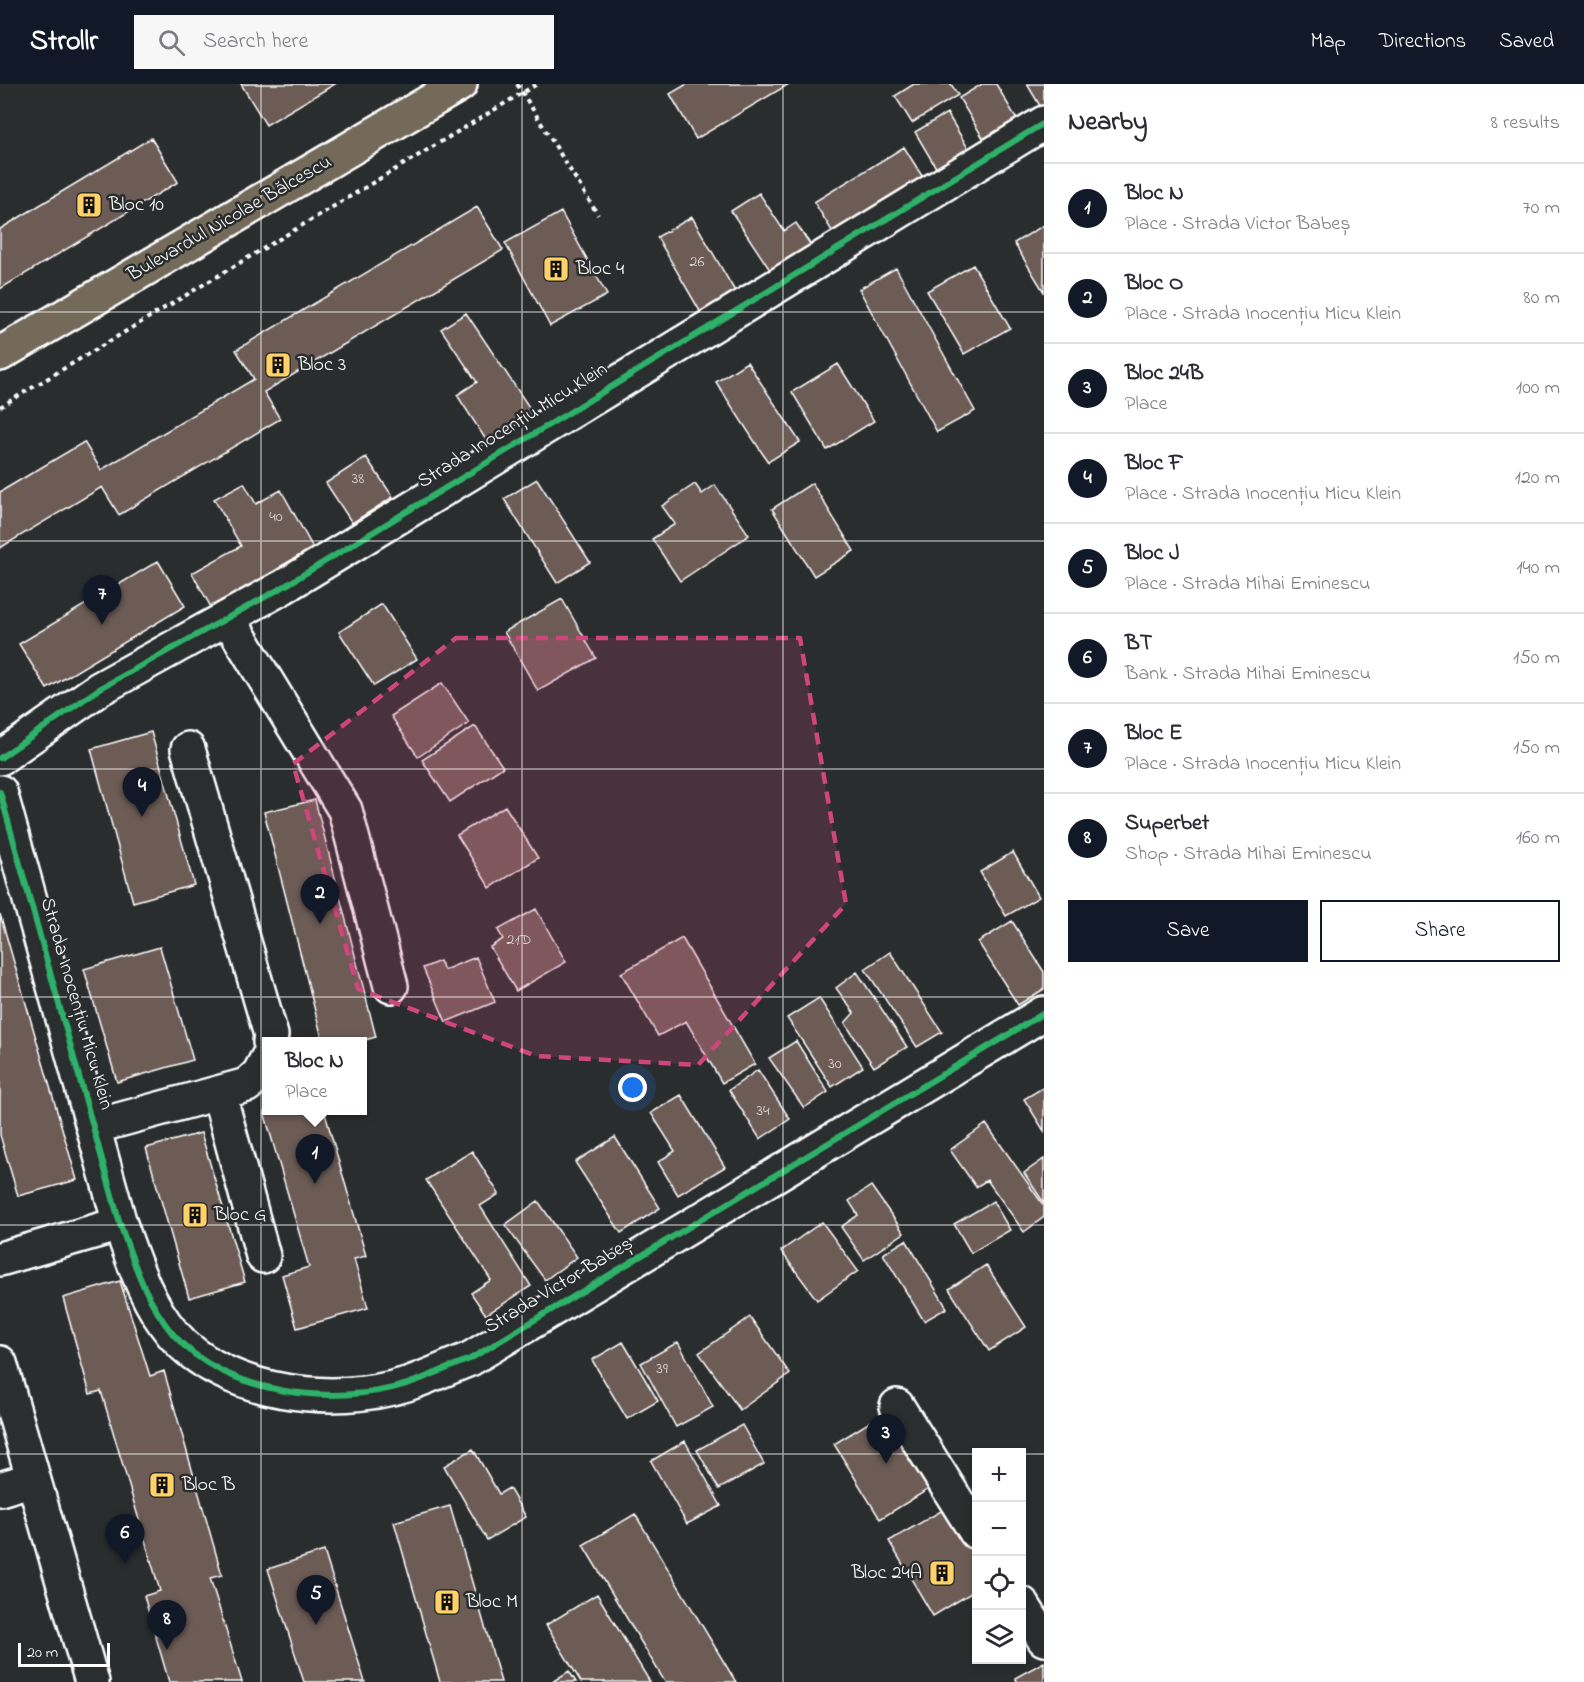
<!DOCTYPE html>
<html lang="en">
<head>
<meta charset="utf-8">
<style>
  :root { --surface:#fff; --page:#f7f7f7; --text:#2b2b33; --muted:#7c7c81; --line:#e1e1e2; --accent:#111827 }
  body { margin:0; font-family:"Indie Flower",sans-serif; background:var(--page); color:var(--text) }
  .controls { position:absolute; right:18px; bottom:18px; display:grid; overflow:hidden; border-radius:0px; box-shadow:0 3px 9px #0003 }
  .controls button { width:54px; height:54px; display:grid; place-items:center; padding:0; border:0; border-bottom:2px solid var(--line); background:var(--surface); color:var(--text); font:30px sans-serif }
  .scale { position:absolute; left:18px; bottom:15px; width:92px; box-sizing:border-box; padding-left:6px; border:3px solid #fff; border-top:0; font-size:16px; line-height:21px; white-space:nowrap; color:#fff; -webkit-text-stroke:4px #2a2d2e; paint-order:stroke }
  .you { position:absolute; left:633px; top:1004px; width:21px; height:21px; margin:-15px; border:4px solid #fff; border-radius:50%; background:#1a73e8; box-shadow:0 0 0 9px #1a73e833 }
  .badge { display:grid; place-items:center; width:39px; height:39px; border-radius:50%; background:var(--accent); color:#fff; font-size:20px; font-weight:700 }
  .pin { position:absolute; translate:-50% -50px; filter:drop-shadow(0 2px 3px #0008) }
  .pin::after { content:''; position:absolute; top:32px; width:21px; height:18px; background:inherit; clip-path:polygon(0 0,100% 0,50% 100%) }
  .popup { position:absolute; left:262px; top:953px; width:105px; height:78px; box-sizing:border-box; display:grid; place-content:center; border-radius:0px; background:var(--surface); filter:drop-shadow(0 2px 4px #0005); font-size:20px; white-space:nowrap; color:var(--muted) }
  .popup b { font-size:22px; color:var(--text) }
  .popup::after { content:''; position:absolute; left:50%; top:100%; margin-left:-12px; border:12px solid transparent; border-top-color:var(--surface) }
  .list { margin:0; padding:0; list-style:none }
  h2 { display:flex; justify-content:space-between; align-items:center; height:78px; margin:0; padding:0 24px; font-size:26px }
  h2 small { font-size:20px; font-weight:400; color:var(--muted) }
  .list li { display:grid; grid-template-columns:39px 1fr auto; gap:18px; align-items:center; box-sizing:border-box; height:90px; padding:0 24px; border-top:2px solid var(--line) }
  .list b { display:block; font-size:22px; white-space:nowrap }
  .list p { margin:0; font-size:20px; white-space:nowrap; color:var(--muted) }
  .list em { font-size:20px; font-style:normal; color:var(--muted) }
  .actions { display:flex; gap:12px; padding:18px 24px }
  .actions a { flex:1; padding:14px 0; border:2px solid var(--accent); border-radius:0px; text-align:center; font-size:21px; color:var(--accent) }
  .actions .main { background:var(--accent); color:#fff }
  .icon { flex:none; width:33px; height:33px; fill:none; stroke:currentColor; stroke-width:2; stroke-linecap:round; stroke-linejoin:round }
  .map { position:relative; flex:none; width:1044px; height:1598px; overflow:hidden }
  header { display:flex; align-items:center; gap:36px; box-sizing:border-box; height:84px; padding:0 30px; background:var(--accent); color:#fff }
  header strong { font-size:28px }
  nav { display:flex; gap:33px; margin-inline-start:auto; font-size:21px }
  .search { width:420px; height:54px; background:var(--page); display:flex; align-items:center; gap:15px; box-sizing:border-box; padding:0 21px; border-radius:0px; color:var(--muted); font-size:22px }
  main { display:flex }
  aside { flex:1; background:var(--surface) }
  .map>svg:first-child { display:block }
  .building { fill:#6d5c56; stroke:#fff; stroke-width:1.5 }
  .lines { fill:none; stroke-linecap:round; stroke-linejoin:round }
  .minor-casing { stroke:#fff; stroke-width:38 }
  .major-casing { stroke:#fff; stroke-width:38 }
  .path { stroke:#fff; stroke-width:4; stroke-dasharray:4.5 4.5; stroke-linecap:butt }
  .minor { stroke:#2a2d2e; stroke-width:33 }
  .major { stroke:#736b5a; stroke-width:33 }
  .cycleway-casing { stroke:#2a2d2e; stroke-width:10 }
  .cycleway { stroke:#2db169; stroke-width:6 }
  .marked { fill:#ce467c; fill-opacity:0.2; stroke:#ce467c; stroke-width:4.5; stroke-dasharray:12 8; stroke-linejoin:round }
  .grid { fill:none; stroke:#fff; stroke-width:1.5; stroke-opacity:0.55 }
  .labels { text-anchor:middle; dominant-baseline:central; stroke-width:5; stroke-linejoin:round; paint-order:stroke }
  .number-label { font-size:16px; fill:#dad6d5 }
  .poi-label { font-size:20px; fill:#fff; stroke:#2a2d2e; text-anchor:start }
  .street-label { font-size:20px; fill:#fff; stroke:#2a2d2e }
</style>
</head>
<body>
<header>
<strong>Strollr</strong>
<div class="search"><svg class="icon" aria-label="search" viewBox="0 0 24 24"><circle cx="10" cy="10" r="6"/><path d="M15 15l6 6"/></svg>Search here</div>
<nav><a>Map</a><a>Directions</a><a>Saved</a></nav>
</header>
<main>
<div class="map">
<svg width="1044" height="1598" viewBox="0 0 1044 1598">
  <rect width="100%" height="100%" fill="#2a2d2e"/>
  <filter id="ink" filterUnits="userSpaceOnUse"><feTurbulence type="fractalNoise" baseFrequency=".0167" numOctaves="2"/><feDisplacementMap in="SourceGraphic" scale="12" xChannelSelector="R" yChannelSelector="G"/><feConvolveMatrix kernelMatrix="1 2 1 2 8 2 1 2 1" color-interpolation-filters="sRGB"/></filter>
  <g filter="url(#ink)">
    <path class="building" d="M241,0H335L266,41Z
      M687,0H789L696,55L670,10Z
      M914,0H951L958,11L912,39L895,12Z
      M982,0H996L1022,44L989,64L959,14Z
      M1027,0H1044V26L1043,27Z
      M947,29L974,74L942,94L915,48Z
      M151,54L178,98L0,205V145Z
      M904,63L927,100L837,155L814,118Z
      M759,109L784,147L796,139L814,166L774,192L731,127Z
      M477,123L503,166L264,308L280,335L119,431L102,403L0,464V408L84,358L101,386L254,295L236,266Z
      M561,128L607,211L550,242L505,159Z
      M692,133L736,209L701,229L657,153Z
      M1044,141V208L1014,159Z
      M973,181L1010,244L964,270L927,207Z
      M896,184L975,327L937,348L859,205Z
      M466,229L533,329L488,359L457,311L477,298L441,245Z
      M747,278L800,358L768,378L716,298Z
      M838,280L874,337L827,366L792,308Z
      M366,373L393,413L352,439L326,399Z
      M537,395L590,478L557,499L504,415Z
      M244,399L256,420L281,406L313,464L281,482L288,494L217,534L192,489L241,462L214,415Z
      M812,399L854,467L814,492L772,425Z
      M695,400L702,410L715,401L749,451L680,497L652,455L675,440L662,422Z
      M158,477L185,522L47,605L19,560Z
      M562,515L596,574L538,607L504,548Z
      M382,520L417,575L374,602L339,548Z
      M442,599L469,639L418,673L391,632Z
      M475,642L503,683L450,718L422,676Z
      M151,648L194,801L133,818L91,665Z
      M315,716L376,953L358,958H323L264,728Z
      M505,722L538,774L490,804L457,751Z
      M1013,768L1039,813L1006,832L980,788Z
      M536,825L566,878L516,907L490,863L503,855L498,846Z
      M0,830L77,1096L18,1112L0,1051Z
      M1012,837L1044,888V905L1018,921L978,858Z
      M682,854L755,980L722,999L686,937L658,952L621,889Z
      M160,863L193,976L117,998L84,885Z
      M890,868L942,948L917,963L865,885Z
      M476,873L495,918L446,938L423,884L440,877L444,886Z
      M857,888L907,963L874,983L845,939L854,929L836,904Z
      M819,914L863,983L832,1003L787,934Z
      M796,957L828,1008L804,1024L769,974Z
      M758,986L790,1035L760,1055L729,1006Z
      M1044,1003V1047L1024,1015Z
      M681,1011L725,1083L678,1111L658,1078L675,1067L651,1029Z
      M269,1026H324L366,1172L354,1175L368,1224L297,1244L282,1191L309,1183L264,1028Z
      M986,1040L1044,1122V1133L1024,1148L987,1096L976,1103L950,1066Z
      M201,1049L245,1198L189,1214L146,1064Z
      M615,1053L660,1124L621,1149L575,1078Z
      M472,1067L499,1110L480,1122L531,1202L486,1231L471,1209L491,1196L426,1096Z
      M1044,1075V1119L1024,1089Z
      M871,1102L904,1149L864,1176L841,1143L858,1131L849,1117Z
      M538,1117L577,1173L545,1196L505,1141Z
      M993,1117L1010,1146L971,1169L954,1140Z
      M822,1138L858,1187L817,1216L781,1167Z
      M906,1156L947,1224L924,1237L883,1170Z
      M986,1181L1026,1243L989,1267L949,1205Z
      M120,1197L150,1292L164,1287L222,1491L210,1494L242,1598H169L144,1512L160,1507L101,1307L90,1310L63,1214Z
      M750,1233L790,1290L740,1326L699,1269Z
      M623,1258L658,1317L627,1335L592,1276Z
      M678,1258L713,1323L676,1343L641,1279Z
      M891,1325L937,1400L880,1435L834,1360Z
      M742,1341L764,1380L719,1405L697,1366Z
      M685,1357L721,1422L687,1440L651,1377Z
      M473,1365L499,1410L509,1404L526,1433L487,1456L444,1382Z
      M450,1422L501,1598H440L394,1438Z
      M948,1423L976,1472V1506L933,1532L889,1457Z
      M635,1430L736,1598H665L583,1461Z
      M324,1467L365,1598H304L268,1485Z
      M597,1510L650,1598H581L546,1541Z
      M1044,1578V1598H1018L1015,1594Z
      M569,1587L576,1598H552Z"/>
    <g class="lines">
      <defs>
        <path id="minor" d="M228,534L345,726L391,902
          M188,665L271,951L270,958
          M0,674L99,605L283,503L1044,39
          M0,708L120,1140C134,1179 146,1218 173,1250C225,1311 334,1323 407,1300C428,1293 449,1283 470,1275L1044,929
          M219,1010L263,1172
          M93,1043L247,1001L259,990L267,975
          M0,1175L120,1140
          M0,1279L92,1598
          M897,1322L976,1448
          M0,1405L33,1395
          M1022,1520L1044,1555"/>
        <path id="major" d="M0,270L460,0"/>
      </defs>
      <use href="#minor" class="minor-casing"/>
      <use href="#major" class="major-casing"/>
      <path class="path" d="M517,0L598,131
        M0,323L537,0"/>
      <use href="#minor" class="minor"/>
      <use href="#major" class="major"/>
      <defs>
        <path id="cycleway" d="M0,674L99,605L283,503L1044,39
          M0,708L120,1140C134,1179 146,1218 173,1250C225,1311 334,1323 407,1300C428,1293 449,1283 470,1275L1044,929"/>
      </defs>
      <use href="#cycleway" class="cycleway-casing"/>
      <use href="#cycleway" class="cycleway"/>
    </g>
  </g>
  <path class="marked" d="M456,554H800L846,820L698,981L536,972L358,905L293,680Z"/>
  <path class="grid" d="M261,0V1598M522,0V1598M783,0V1598M0,228H1044M0,457H1044M0,685H1044M0,913H1044M0,1141H1044M0,1370H976M1022,1370H1044"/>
  <defs>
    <symbol id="building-square" viewBox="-11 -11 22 22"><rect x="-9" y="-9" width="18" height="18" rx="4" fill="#ffd166" stroke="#2a2d2e"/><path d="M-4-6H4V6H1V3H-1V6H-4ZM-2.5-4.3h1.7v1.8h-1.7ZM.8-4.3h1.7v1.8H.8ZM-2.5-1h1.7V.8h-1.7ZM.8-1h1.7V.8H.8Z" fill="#111"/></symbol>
  </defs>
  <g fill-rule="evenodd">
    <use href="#building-square" x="74" y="106" width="30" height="30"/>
    <use href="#building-square" x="541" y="170" width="30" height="30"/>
    <use href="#building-square" x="263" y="266" width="30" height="30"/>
    <use href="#building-square" x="180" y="1116" width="30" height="30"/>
    <use href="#building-square" x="147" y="1386" width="30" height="30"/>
    <use href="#building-square" x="927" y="1474" width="30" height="30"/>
    <use href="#building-square" x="432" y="1503" width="30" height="30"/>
  </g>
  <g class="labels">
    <g class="number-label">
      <text x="697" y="178">26</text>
      <text x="358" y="395">38</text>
      <text x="276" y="433">40</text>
      <text x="519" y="856">21D</text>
      <text x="835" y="980">30</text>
      <text x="763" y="1027">34</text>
      <text x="662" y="1285">39</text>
    </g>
    <g class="poi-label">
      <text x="109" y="121">Bloc 10</text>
      <text x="576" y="185">Bloc 4</text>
      <text x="298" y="281">Bloc 3</text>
      <text x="214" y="1131">Bloc G</text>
      <text x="182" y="1401">Bloc B</text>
      <text x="922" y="1489" text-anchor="end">Bloc 24A</text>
      <text x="466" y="1518">Bloc M</text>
    </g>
    <g class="street-label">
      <text transform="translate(230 135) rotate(-30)">Bulevardul Nicolae Bălcescu</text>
      <text transform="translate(513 342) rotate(-32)">Strada Inocențiu Micu Klein</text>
      <text transform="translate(76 920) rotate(74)">Strada Inocențiu Micu Klein</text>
      <text transform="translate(559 1202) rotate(-31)">Strada Victor Babeș</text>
    </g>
  </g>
</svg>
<div class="controls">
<button>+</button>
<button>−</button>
<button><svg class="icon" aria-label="locate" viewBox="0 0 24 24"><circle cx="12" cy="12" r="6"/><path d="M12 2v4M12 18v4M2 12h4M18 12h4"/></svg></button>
<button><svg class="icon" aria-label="layers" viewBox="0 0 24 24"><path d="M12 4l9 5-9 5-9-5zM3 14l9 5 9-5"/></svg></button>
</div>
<div class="scale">20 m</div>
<div class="you"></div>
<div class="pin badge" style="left:315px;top:1100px">1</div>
<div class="popup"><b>Bloc N</b>Place</div>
<div class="pin badge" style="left:320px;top:840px">2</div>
<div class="pin badge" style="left:886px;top:1380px">3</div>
<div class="pin badge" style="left:142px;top:733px">4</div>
<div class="pin badge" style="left:316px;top:1541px">5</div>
<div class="pin badge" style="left:125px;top:1480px">6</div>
<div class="pin badge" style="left:102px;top:541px">7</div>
<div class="pin badge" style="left:167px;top:1566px">8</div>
</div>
<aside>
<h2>Nearby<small>8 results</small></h2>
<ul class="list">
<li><span class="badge">1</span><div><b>Bloc N</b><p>Place · Strada Victor Babeș</p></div><em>70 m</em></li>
<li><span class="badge">2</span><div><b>Bloc O</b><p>Place · Strada Inocențiu Micu Klein</p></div><em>80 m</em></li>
<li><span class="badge">3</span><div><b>Bloc 24B</b><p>Place</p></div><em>100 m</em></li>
<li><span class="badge">4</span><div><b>Bloc F</b><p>Place · Strada Inocențiu Micu Klein</p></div><em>120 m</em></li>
<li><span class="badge">5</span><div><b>Bloc J</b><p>Place · Strada Mihai Eminescu</p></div><em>140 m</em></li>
<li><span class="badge">6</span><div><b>BT</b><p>Bank · Strada Mihai Eminescu</p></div><em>150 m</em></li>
<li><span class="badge">7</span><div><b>Bloc E</b><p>Place · Strada Inocențiu Micu Klein</p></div><em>150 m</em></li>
<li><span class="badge">8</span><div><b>Superbet</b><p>Shop · Strada Mihai Eminescu</p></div><em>160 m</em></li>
</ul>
<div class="actions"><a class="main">Save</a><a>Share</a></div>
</aside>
</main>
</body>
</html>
